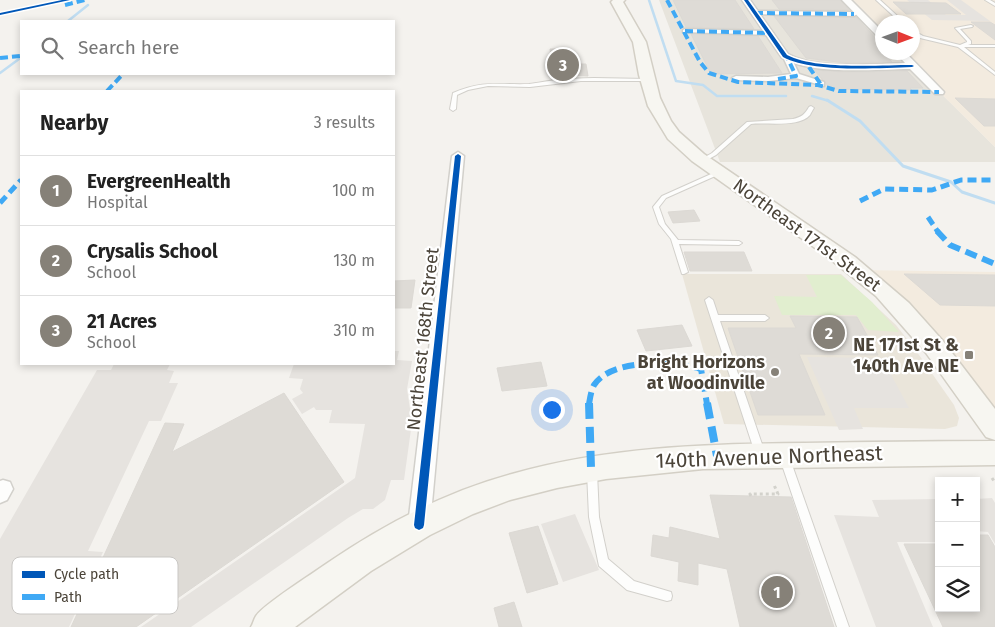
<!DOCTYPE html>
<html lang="en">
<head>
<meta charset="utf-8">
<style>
  :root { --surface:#fff; --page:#f2f2f2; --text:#222; --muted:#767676; --line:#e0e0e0; --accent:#868178 }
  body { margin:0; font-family:"Fira Sans",sans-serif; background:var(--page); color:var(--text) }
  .controls { position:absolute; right:15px; bottom:15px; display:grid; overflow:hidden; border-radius:0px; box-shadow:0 2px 8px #0003 }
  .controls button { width:45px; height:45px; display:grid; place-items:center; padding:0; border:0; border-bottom:1px solid var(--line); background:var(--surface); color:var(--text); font:25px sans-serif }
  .compass { position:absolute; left:875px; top:15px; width:45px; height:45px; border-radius:50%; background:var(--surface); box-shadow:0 2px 8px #0003; rotate:91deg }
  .you { position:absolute; left:551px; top:409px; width:18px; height:18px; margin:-12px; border:4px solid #fff; border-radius:50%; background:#1a73e8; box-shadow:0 0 0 8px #1a73e833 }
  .badge { display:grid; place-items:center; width:32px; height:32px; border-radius:50%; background:var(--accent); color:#fff; font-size:16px; font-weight:700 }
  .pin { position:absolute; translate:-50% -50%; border:2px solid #fff; box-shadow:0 1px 5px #0006 }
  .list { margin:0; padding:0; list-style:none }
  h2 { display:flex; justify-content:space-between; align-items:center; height:65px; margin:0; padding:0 20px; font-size:21px }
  h2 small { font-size:16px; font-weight:400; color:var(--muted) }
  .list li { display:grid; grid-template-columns:32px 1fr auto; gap:15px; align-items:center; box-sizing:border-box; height:70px; padding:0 20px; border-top:1px solid var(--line) }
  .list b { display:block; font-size:19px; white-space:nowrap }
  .list p { margin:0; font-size:16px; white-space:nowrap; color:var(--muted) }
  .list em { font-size:16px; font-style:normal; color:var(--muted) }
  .icon { flex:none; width:28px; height:28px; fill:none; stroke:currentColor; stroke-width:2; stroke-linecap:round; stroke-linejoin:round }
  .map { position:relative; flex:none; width:995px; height:627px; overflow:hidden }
  .search { position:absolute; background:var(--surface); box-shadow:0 2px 8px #0003; left:20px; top:20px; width:375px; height:55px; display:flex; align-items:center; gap:12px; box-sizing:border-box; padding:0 18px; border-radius:0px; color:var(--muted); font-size:19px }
  .panel { position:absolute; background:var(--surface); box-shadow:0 2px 8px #0003; left:20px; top:90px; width:375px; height:275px; border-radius:0px }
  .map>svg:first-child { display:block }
  .residential { fill:#e7e4dc }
  .commercial { fill:#f3ebdf }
  .education { fill:#eae5da }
  .green { fill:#e1eecf }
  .parking { fill:#e6e3df }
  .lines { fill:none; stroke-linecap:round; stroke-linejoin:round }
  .stream-far1 { stroke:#c0ddf1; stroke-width:2.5 }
  .stream { stroke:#c0ddf1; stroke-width:3 }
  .building { fill:#dedbd6; stroke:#dcd9d4 }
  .service-casing { stroke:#d2d0cb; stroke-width:2 }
  .pedestrian-casing { stroke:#d2d0cb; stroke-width:3 }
  .minor-casing { stroke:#d2d0cb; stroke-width:3 }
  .secondary-casing { stroke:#d3cfc5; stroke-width:3 }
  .path { stroke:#d3d2cc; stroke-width:3; stroke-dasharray:3 3; stroke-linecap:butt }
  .service { fill:#fdfdfc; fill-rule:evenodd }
  .pedestrian { fill:#fdfdfc; fill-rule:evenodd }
  .minor { fill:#fdfdfc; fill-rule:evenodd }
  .secondary { fill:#f7f6f1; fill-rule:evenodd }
  .quiet-far3 { stroke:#3fa9f5; stroke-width:4; stroke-dasharray:8 4; stroke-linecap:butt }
  .quiet-far2 { stroke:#3fa9f5; stroke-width:5; stroke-dasharray:9 5; stroke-linecap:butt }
  .quiet-far1 { stroke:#3fa9f5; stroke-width:6; stroke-dasharray:12 6; stroke-linecap:butt }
  .quiet { stroke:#3fa9f5; stroke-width:8; stroke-dasharray:16 8; stroke-linecap:butt }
  .cycleway-casing { stroke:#fff; stroke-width:3 }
  .cycleway { fill:#0057b8; fill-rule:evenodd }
  .poi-dot { fill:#868178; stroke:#fff; stroke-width:2 }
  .labels { text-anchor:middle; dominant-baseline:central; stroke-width:4.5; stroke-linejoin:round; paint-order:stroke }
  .street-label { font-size:18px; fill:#4b4439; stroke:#fff }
  .poi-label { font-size:18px; font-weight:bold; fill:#4b4439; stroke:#fff; text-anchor:end }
  .near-street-label { font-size:21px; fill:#4b4439; stroke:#fff }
  .key { fill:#fff; stroke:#c9c7c4; stroke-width:1 }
  .key-label { font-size:14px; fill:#4b4439 }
</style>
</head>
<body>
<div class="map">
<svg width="995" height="627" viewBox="0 0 995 627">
  <rect width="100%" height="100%" fill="#f4f2ee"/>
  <path class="residential" d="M659,0H847L882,35V52L900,53L995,147V162H720Z"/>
  <path class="commercial" d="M847,0H995V147L900,53L912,52V22H882V35Z
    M856,270L995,272V429Z"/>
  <path class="education" d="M682,274H841L896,325L917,352L954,405L959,418L957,426L945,429L724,424Z"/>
  <path class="green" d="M806,275H841L872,302L899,332L868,330L856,315H782L774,296L817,297Z"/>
  <path class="parking" d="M907,0H928L946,15H966L947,0H961L990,21L932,20Z
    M394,351H399L397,360L412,361L407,389L412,422L404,480H391L385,500L373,509H363L348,518L191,627H141L355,478L365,424L329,423L332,410H316L314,407L302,414L292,399L303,393L300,389L303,379L289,378L294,364H394Z
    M807,357L882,358L909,408H854L863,429L839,430Z
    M114,364H170L167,370L174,371L169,383H178L161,421H149L88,551L103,552L69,627H0V539L97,370H111Z
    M992,498L995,503V544L988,532L976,531V499Z
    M939,499V542H897L933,627H876L834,515L879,517L872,500Z
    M575,514L599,570L563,582L541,524Z"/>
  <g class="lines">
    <path class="stream-far1" d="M649,0L676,81L703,85L717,96H786
      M68,21L88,5
      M0,73L19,59
      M812,96L829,101"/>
    <path class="stream" d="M827,100L860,121L903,166L951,182L962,192L995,203"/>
  </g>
  <path class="building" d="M673,0H735L754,29L686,27Z
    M772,0H840L849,10L779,9Z
    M893,2L946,3L961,14H906Z
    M774,16L856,17L880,43H874L892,62L845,63L806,58Z
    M971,22H990L995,25V40Z
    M691,34L758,36L782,73L711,74Z
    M550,49H562L563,55H574L576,64H586L588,76L563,75V72H553Z
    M814,70L844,72L907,71L923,88H910L912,90L831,89Z
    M955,98L995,99V126H984Z
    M694,210L700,221L673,223L668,212Z
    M684,252H744L752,271H690Z
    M904,274L995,275V306L940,305Z
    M415,280L411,308H394V281Z
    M790,316L857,317L878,355L799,354L825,415H758L728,328H796Z
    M682,325L692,346L646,351L637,330Z
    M541,362L547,386L502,391L497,368Z
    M284,393L344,482L136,627H71L165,423L184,424L172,452Z
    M710,495L791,497L834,627H740L727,569L698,563V585L678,581L679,562L651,556L653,535L669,538L670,527L720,539Z
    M538,526L558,584L527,593L509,533Z
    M976,535H988L995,547V627H943L904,544H939V608H976Z
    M514,602L522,627H499L494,608Z"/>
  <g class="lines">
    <defs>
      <path id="service" d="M876,0H880L904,22H900Z
        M985,0H990L995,3V6Z
        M971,25L973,26L972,27L960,29L971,41V44L968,45H995V47H964L995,72V75L958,47L920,38L912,33V30L923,36L960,45L967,42V41L955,28Z
        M594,78L648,79L650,80L648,81H581L530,87L488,86L468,90L457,95L456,109L453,111L450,109L453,93C483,80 499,85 529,84C538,83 547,81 556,80C568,79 581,78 594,78Z
        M811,106L814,108C813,109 810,115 810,115C799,128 766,122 751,124L716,155L705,161L703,162L700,160L712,153L747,122L793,119C802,117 805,114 809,107Z
        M720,170L722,171V173L666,198L659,207L665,224L678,240L739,241L742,243L739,245L679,244L688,272L684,274H682L671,239L659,224L653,207L662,196Z
        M709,297L713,300L718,315H765L769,318L765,321H720L765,453L763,456L760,457L757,456L755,453L705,300Z
        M785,455L788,456L790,459L849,627H837L780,459L782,456Z
        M592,468L595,469L597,472L599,517L608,559L634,581L671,592L672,596L671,600L667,601L627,590L599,566L589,517L587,472L589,469Z"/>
      <path id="pedestrian" d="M755,11L854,12L857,14L854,16L753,14V12Z
        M685,29L769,31L773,33L769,35L683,32V30Z
        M785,57H791L799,74L824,82V86L796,78L768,81L736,80L732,78L736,76L768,77L791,74L784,59Z"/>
      <path id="minor" d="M742,0H750L788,54C818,70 871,64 905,63L895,52H905L944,92L943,94H935L910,69C873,69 815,76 782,58Z
        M842,0H851L882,31V39L879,38Z
        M458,152L464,156L430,525L427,532L419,535L411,532L408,525L452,156Z
        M3,480L10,482L13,489L7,500L0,503V481Z"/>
      <path id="secondary" d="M613,0H625L623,2L646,42L660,98L671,121L679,132L704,154L855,257L909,303L943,341L995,409V440L986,437L926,353L876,296L825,255L692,161L668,139L648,106L639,75L633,42L611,2Z
        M995,441V465L703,469L606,479L557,488L510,500L473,514L430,535L371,571L295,627H251C253,624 254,619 256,616C264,604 312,574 326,564C383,525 445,492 512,474C607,447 705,444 804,443C868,442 931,441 995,441Z"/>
    </defs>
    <use href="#service" class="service-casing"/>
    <use href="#pedestrian" class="pedestrian-casing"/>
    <use href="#minor" class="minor-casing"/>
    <use href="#secondary" class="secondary-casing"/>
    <path class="path" d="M992,478L994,481
      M751,496L750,494H778L774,485"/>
    <use href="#service" class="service"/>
    <use href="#pedestrian" class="pedestrian"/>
    <use href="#minor" class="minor"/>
    <use href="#secondary" class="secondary"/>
    <path class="quiet-far3" d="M667,0L700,62L709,73L738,82L818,85L839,91L939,92
      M65,5L85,0
      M755,13L854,14
      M685,31L769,33
      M0,58L21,56
      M809,67L822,86
      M778,79L796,76L788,59
      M107,91L123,74"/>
    <path class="quiet-far2" d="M860,201L884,189L932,190L961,180H995
      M0,203L21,180
      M928,217L938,232"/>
    <path class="quiet-far1" d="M937,231L950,245L995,264
      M589,404C590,398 591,391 594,385C612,358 674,361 701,369L707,404"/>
    <path class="quiet" d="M589,403L591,468
      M707,403L717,456"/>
    <defs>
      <path id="cycleway" d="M62,0H70L0,15V13Z
        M744,0H748L787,55C815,70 879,65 912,65L914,66L912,67C877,68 813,73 783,57Z
        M458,154L461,156L424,525L423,528L419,530L415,528L414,525L455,156Z"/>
    </defs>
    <use href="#cycleway" class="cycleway-casing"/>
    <use href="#cycleway" class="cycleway"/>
  </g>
  <g class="poi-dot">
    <rect x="964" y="350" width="10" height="10" rx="2.5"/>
    <circle cx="775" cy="372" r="5"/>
  </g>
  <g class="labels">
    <g class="street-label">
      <text transform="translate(807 235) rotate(36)">Northeast 171st Street</text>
      <text transform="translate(423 339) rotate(-84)">Northeast 168th Street</text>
    </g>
    <g class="poi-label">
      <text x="959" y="345">NE 171st St &amp;<tspan x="959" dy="21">140th Ave NE</tspan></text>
      <text x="765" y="362">Bright Horizons<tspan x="765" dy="21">at Woodinville</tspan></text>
    </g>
    <g class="near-street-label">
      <text transform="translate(769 457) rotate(-2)">140th Avenue Northeast</text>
    </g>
  </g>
  <rect x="12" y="557" width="166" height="57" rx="8" class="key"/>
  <rect x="22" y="571" width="23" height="7" fill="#0057b8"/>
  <rect x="22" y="594" width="23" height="6" fill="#3fa9f5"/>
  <g class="key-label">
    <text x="54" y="579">Cycle path</text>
    <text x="54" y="602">Path</text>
  </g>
</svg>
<div class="controls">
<button>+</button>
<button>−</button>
<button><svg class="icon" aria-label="layers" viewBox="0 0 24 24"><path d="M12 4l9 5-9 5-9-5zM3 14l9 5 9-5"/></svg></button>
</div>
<svg class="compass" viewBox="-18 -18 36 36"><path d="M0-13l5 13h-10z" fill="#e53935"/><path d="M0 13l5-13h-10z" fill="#767676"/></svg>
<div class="you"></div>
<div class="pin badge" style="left:777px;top:592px">1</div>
<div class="pin badge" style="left:829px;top:333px">2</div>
<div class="pin badge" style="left:563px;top:65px">3</div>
<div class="search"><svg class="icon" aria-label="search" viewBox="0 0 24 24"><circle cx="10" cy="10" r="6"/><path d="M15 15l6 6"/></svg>Search here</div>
<section class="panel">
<h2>Nearby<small>3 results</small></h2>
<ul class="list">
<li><span class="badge">1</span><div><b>EvergreenHealth</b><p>Hospital</p></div><em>100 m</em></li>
<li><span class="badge">2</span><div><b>Crysalis School</b><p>School</p></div><em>130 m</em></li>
<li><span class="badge">3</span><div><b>21 Acres</b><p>School</p></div><em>310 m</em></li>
</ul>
</section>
</div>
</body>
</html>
